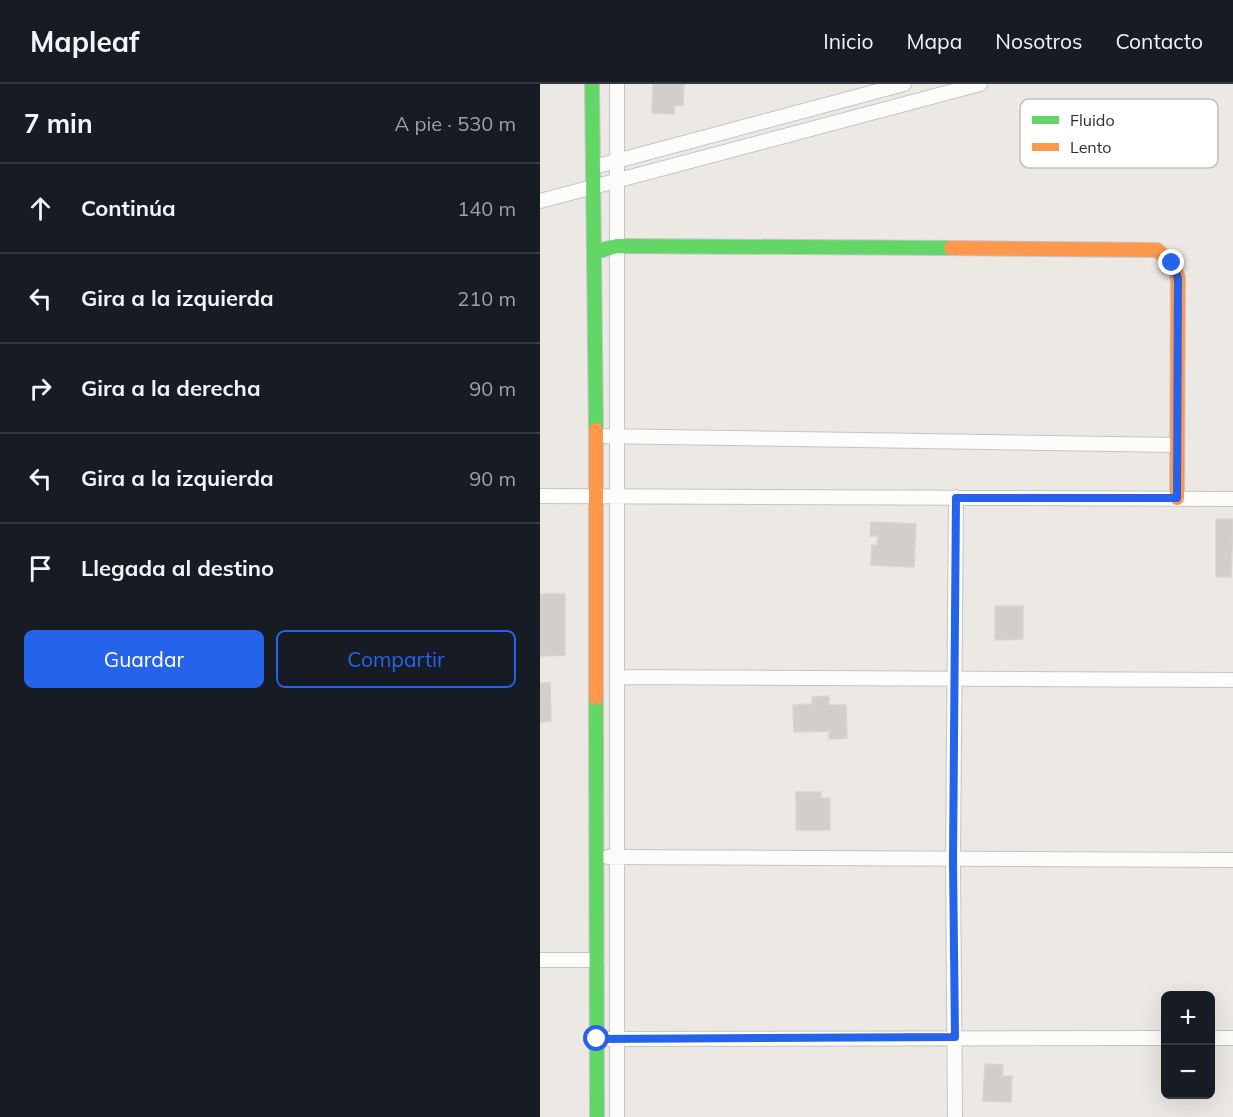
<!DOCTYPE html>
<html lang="es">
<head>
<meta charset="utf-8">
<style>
  :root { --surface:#171b24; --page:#242831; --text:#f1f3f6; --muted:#9ea1a6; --line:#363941; --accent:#2563eb }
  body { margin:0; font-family:Mulish,sans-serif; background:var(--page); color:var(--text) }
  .controls { position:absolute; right:18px; bottom:18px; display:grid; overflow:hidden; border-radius:9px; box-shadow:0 6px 24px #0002 }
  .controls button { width:54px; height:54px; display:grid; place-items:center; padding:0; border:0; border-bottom:2px solid var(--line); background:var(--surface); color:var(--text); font:30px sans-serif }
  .stop { position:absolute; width:18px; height:18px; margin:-14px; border:4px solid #2563eb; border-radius:50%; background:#fff }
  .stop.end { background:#2563eb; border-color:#fff; box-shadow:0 2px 6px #0008 }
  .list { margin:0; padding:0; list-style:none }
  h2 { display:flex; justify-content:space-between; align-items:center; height:78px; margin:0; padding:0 24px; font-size:26px }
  h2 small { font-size:20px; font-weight:400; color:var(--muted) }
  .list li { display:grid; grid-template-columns:39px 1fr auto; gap:18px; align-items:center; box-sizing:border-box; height:90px; padding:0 24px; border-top:2px solid var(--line) }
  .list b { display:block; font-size:22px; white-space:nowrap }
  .list em { font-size:20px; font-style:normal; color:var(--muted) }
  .actions { display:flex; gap:12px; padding:18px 24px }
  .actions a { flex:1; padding:14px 0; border:2px solid var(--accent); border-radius:9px; text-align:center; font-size:21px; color:var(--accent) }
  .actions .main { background:var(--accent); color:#fff }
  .icon { flex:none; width:33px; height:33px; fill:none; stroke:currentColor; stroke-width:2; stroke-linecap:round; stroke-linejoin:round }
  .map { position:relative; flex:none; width:693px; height:1033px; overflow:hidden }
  header { display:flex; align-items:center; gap:36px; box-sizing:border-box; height:84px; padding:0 30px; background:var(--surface); border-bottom:2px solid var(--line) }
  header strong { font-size:28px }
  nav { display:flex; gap:33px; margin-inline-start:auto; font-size:21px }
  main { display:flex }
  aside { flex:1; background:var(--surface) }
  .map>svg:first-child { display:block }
  .building { fill:#d1cecb; stroke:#d7d4d0; stroke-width:1.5 }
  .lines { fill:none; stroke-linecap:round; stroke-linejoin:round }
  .street-casing { stroke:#c5c4c5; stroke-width:16 }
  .fast-casing { stroke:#c5c4c5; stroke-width:16 }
  .slow-casing { stroke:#c5c4c5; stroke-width:16 }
  .street { stroke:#fcfcfb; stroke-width:14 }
  .fast { stroke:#63d668; stroke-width:14 }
  .slow { stroke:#ff974d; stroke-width:14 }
  .route { stroke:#2563eb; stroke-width:8 }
  .key { fill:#fff; stroke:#c0c0c0; stroke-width:1.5 }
  .key-label { font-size:16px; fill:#2e2e2e }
</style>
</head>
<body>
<header>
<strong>Mapleaf</strong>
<nav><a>Inicio</a><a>Mapa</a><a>Nosotros</a><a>Contacto</a></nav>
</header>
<main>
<aside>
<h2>7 min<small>A pie · 530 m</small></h2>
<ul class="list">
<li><svg class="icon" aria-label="ahead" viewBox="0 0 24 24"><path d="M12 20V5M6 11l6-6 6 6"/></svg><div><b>Continúa</b></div><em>140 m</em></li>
<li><svg class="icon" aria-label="left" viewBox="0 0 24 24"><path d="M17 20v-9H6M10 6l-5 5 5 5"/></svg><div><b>Gira a la izquierda</b></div><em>210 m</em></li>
<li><svg class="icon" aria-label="right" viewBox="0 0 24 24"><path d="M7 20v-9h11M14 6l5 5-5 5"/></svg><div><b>Gira a la derecha</b></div><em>90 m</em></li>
<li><svg class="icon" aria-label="left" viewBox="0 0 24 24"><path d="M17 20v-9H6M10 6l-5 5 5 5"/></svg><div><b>Gira a la izquierda</b></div><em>90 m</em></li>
<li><svg class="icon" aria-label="arrive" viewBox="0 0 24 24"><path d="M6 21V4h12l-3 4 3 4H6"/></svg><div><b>Llegada al destino</b></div></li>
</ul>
<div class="actions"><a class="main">Guardar</a><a>Compartir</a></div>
</aside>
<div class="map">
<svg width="693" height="1033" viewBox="0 0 693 1033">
  <rect width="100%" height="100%" fill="#ece8e4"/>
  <path class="building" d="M113,0H144L143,22L135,21L134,30L112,29Z
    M676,435H692L693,438L691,493H676Z
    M331,438L376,440L374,483L331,481L332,461L337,462L338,452H330Z
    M0,510H25V571L0,572Z
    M455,522H483V555L455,556Z
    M0,599H10L11,637L0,638Z
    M289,612V621H306L307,654L289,655V647L254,648L253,621L272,620V613Z
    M256,708H281V714H290V746H256Z
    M445,980L463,981L462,992H472L471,1018L443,1017Z"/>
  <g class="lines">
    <defs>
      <path id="street" d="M77,0V1033
        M54,83L364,0
        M0,117L440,0
        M56,352L636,361
        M0,412L693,415
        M77,593L693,596
        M68,773L693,776
        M0,876H57
        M670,954H693
        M57,955L626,954
        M415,1033L413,777L416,413"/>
      <path id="fast" d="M52,0L56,346
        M55,168L77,162L411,164
        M56,614L57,1033"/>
      <path id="slow" d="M411,164L617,166L632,179L638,194L637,414
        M56,346V614"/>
    </defs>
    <use href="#street" class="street-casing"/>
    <use href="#fast" class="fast-casing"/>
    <use href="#slow" class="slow-casing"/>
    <use href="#street" class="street"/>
    <use href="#fast" class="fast"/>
    <use href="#slow" class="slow"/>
  </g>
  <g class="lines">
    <path class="route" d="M57,955L415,953L413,777L416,414H637L638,194L632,179"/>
  </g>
  <rect x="480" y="15" width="198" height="69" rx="9" class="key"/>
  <rect x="492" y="32" width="27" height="8" fill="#63d668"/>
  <rect x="492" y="59" width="27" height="8" fill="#ff974d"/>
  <g class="key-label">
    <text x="530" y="42">Fluido</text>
    <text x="530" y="69">Lento</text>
  </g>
</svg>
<div class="controls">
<button>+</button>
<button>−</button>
</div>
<div class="stop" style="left:57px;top:955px"></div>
<div class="stop end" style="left:632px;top:179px"></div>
</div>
</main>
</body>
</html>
